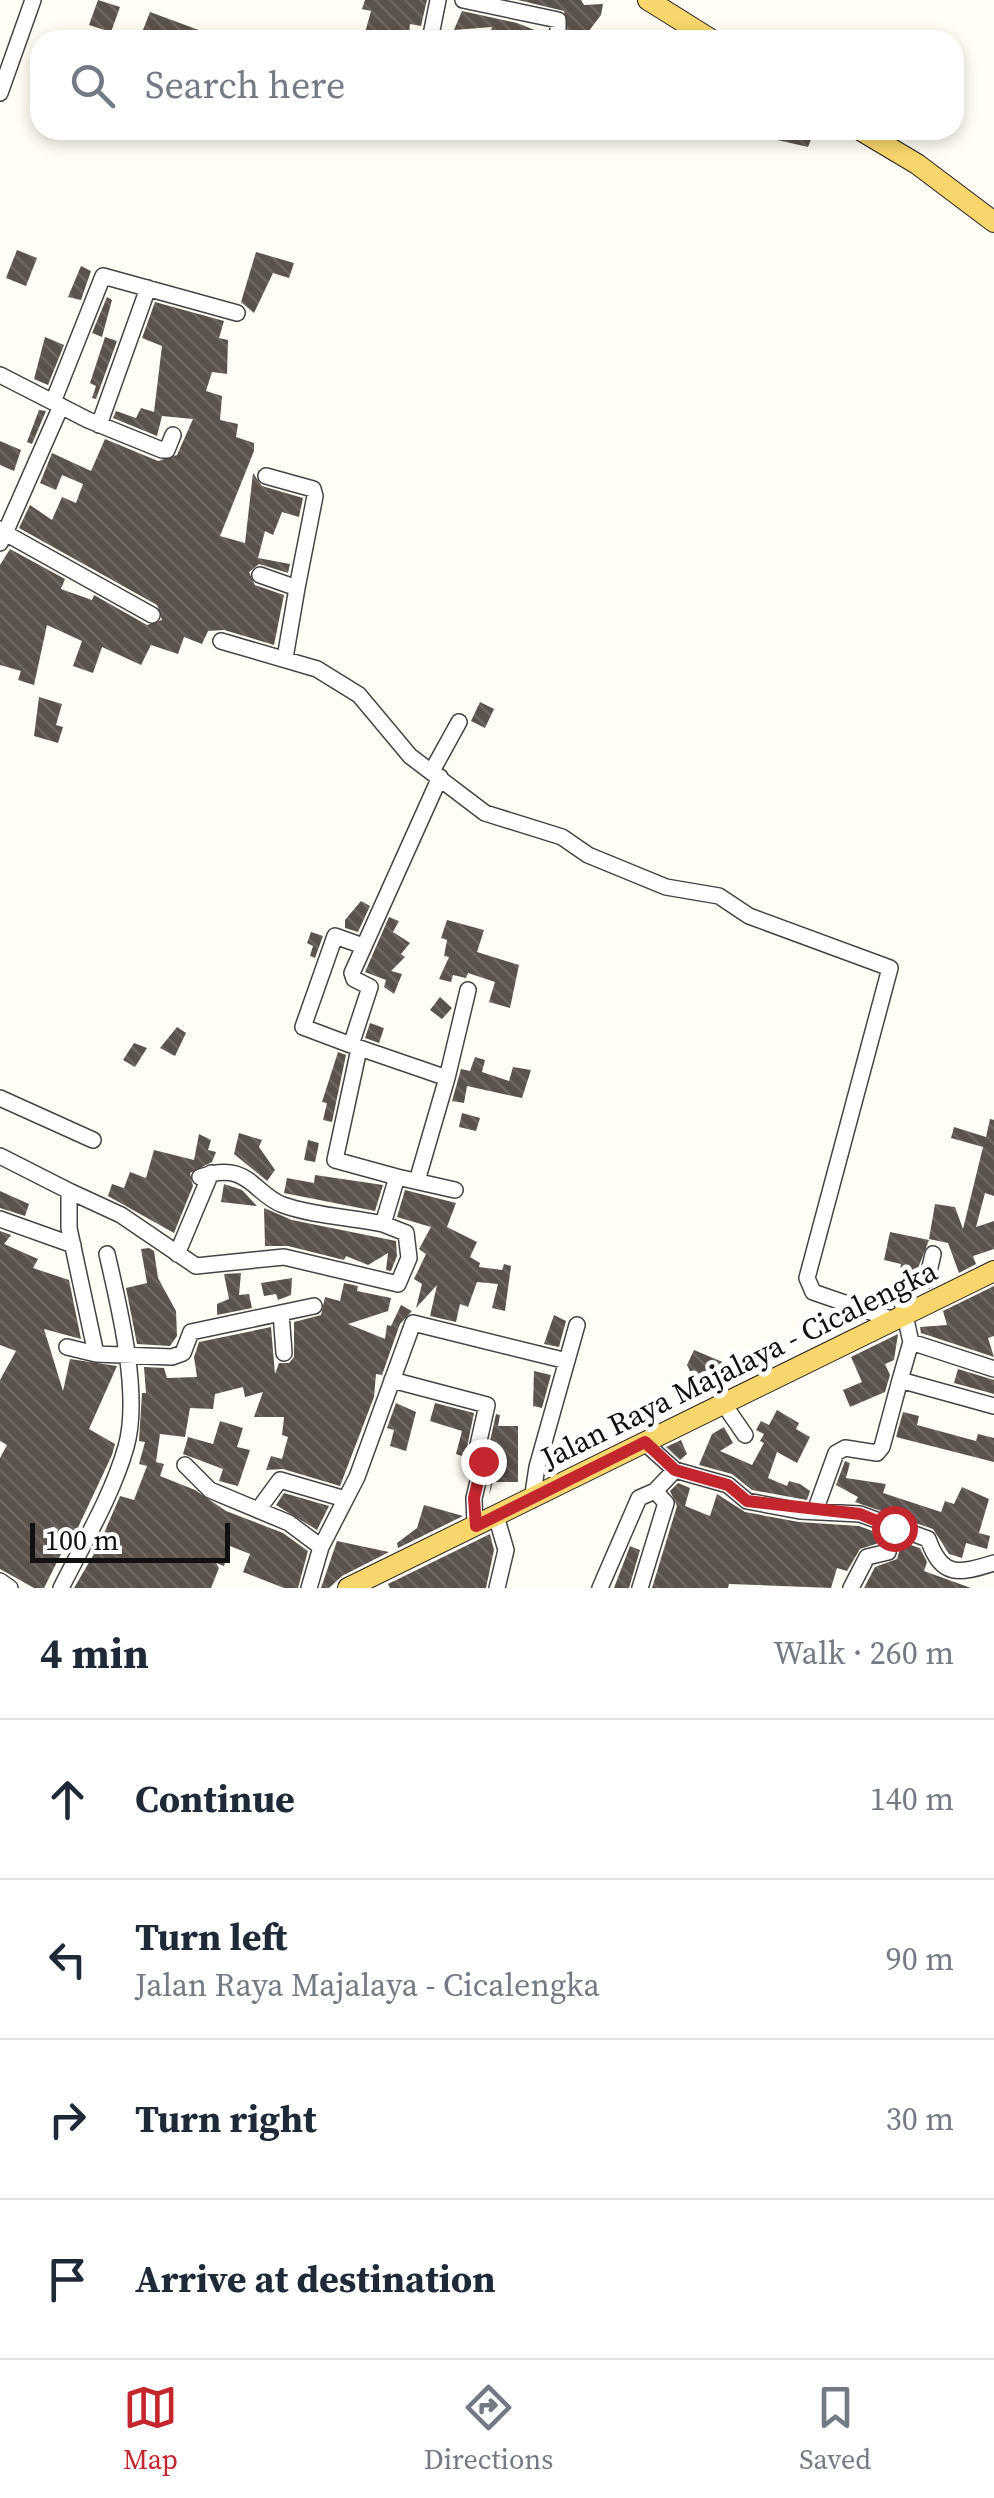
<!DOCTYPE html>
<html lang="en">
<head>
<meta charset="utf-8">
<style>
  :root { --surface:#fff; --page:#f6f6f7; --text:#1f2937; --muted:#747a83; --line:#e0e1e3; --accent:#c4262e }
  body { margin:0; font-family:"Source Serif 4",serif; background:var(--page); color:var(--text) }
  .scale { position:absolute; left:30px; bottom:25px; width:200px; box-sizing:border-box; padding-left:10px; border:5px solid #111; border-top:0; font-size:28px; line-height:35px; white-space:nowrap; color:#111; -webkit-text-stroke:8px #fff; paint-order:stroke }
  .stop { position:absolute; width:30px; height:30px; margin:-22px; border:8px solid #c4262e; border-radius:50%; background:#fff }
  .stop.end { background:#c4262e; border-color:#fff; box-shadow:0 2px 10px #0008 }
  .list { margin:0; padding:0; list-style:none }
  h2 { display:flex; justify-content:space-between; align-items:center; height:130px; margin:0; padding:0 40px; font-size:42px }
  h2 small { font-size:32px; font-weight:400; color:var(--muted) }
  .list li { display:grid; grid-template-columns:65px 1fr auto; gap:30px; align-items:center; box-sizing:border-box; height:160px; padding:0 40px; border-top:2px solid var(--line) }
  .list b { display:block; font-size:38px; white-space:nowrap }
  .list p { margin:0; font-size:32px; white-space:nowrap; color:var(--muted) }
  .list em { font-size:32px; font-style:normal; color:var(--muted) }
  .icon { flex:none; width:55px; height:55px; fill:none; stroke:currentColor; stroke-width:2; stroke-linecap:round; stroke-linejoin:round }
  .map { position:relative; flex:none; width:994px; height:1588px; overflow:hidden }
  .search { position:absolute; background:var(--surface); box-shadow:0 5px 15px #0003; left:30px; right:30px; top:30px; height:110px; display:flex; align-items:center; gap:25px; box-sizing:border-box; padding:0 35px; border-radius:30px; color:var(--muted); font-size:38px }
  .sheet { height:770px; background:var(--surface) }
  nav { display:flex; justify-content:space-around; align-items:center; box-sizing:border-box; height:140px; border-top:2px solid var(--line); background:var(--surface); font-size:28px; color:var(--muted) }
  nav a { display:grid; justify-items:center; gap:5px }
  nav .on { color:var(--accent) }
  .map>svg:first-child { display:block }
  .building { fill:url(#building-back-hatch) }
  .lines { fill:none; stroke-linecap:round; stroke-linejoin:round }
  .minor-casing { stroke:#444; stroke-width:18 }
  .major-casing { stroke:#222; stroke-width:22 }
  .minor { stroke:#fff; stroke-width:15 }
  .major { stroke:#f9d66b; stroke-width:20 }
  .route { stroke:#c4262e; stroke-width:12 }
  .labels { text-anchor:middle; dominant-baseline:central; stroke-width:10; stroke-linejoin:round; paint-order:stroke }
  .street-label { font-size:30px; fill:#111; stroke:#fff }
</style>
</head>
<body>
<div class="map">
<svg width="994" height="1588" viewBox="0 0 994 1588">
  <defs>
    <pattern id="building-back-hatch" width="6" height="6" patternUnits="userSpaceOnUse" patternTransform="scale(2.5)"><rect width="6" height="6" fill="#5a524d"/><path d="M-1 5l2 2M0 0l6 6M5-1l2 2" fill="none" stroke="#6d6662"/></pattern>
  </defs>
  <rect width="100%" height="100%" fill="#fffdf5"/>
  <path class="building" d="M98,0L120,7L111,32L89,25Z
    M365,0H427L421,26L410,24L408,40H363L371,11L362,9Z
    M518,0H581L584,5L603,4L601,15L582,40H574L569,39L564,11Z
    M462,11L517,23L547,35V40H488L492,27L454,30Z
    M150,12L223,39L222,40H139Z
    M751,130H815L808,147L751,134Z
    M17,250L37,258L26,286L6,278Z
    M256,252L294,263L289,278L273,273L254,313L241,302Z
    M81,266L91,271L81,300L68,297Z
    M107,297L112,300L102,337L92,333Z
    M155,302L224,321L219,338L228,340L227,374L212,372L206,391L222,396L220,420L238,424L236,437L254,443V451L220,536L245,543L253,473L262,486L303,498L299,517L282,512L273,535L265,531L258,558L290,564L288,573L259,564L249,572L255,585L284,595L274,645L224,630L208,631L202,644L184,637L178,654L151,645L141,665L102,647L93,673L73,666L82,641L47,625L34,685L18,680L21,671L0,665V565L10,549L65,579L61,589L92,600L94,595L147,625L162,620L157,605L19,528L30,505L52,520L62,497L76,503L83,484L62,475L56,490L40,483L52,453L91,471L105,439L158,461L177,455L193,419L162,416L157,436L113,418L116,411L136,418L141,408L154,412L162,346L142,338Z
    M45,337L64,345L48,385L34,379Z
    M105,337L117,341L96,399L92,398L96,386L90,383Z
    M39,410L46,411L32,444L27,442Z
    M0,441L21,450L14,471L0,465Z
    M39,697L62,704L56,725L63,727L58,743L34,736Z
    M480,702L494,709L485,728L471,721Z
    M361,901L370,906L358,932L345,928V920Z
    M389,917L399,921L393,932L410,943L401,954L405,957L391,971L402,974L394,994L384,987L386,980L365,972Z
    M447,920L484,930L477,952L519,965L510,1008L489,1002L495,982L468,973L466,978L453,975L451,982L439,979L449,957L444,956L447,940L441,938Z
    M311,932L323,936L315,958L310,956L313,946L307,943Z
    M440,997L452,1008L442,1019L430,1010Z
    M370,1023L384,1028L379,1043L365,1038Z
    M177,1027L186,1033L175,1056L160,1048Z
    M134,1043L147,1048L135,1067L123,1060Z
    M338,1052L346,1055L332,1122L323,1120L327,1103L322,1102Z
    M475,1057L485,1060L482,1072L509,1081L513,1067L531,1070L522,1098L467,1086L464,1103L452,1101L461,1069L470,1071Z
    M462,1113L480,1118L476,1131L459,1127Z
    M990,1119L994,1120V1196L985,1193L976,1227L994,1221V1249L973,1256L976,1264L959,1273L948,1243L929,1239L935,1204L955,1207L963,1229L983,1147L951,1138L954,1127L986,1137Z
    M239,1133L262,1140L259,1147L275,1170L267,1181L234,1154Z
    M199,1134L211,1140L208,1150L216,1152L212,1162L190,1173L193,1186L174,1233L108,1196L112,1184L124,1188L130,1172L146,1178L154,1150L194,1160Z
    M308,1140L319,1143L315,1162L304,1160Z
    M315,1175L383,1185L375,1211L284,1193L287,1178L314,1183Z
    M224,1184L242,1190L257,1206L221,1202Z
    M405,1190L456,1203L447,1227L477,1242L470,1257L480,1263L479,1267L502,1270L504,1264L511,1266L505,1311L492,1308L498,1284L477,1282L468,1307L460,1304L456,1322L430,1316L437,1285L416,1308L422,1284L414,1279L426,1254L419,1249L431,1227L397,1217Z
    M0,1191L29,1204L25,1216L0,1208Z
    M264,1208L292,1220L396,1241L397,1256L391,1271L386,1270L388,1253L368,1265L346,1256L344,1260L288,1246H265Z
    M0,1231L11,1235L4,1244L38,1259L33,1268L69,1280L81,1339L44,1329L63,1391L70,1359L117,1366L89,1429L115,1444L112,1455L67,1551L63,1550L44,1588H34L0,1569V1458L7,1445L0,1441V1380L16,1351L0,1345Z
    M890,1232L929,1240L917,1271L899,1276L901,1264L884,1260Z
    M149,1248L154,1251L158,1278L176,1311L177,1336L170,1346L137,1344L126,1288L147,1283L141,1249Z
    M241,1273L239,1295L249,1294L252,1308L217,1315V1304L229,1299L224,1274Z
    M292,1278L291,1295L278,1300L276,1294L264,1296L261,1283Z
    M344,1283L358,1286L357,1291L391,1298L388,1311L348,1324L385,1339L387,1325L391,1326L401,1305L412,1311L400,1324L382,1375L376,1374L374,1397L340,1486L283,1469L266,1470L271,1456L282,1459L288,1437L282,1435L284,1417H254L263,1392L245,1397L243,1387L215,1394L213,1409L190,1408L185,1437L160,1434L156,1462L164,1464L160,1476L195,1490L226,1511L283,1533L308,1551L298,1588H284L243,1572L250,1554L230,1546L224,1566L216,1563L219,1568L211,1588H74L98,1547L120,1496L134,1500L147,1466L139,1464L145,1442L139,1441L142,1393H146L144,1367L164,1368L167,1378L197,1377L194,1357L199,1342L271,1327L275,1374L279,1363H289L294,1357V1322L321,1315L325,1297L340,1301Z
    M994,1286V1336L988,1338L994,1357L921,1333L920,1327L947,1325L943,1311Z
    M554,1315L566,1321L559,1347L544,1344Z
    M898,1334L894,1360L885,1364L890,1375L885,1392L850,1407L843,1390L862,1382L851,1357Z
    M694,1350L737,1368L721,1389L704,1398L687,1365Z
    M958,1369L994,1380V1394L954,1383Z
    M534,1371L551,1375L542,1408L533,1406Z
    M396,1403L416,1412L406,1451L390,1446L394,1430L387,1428Z
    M435,1403L474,1413L465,1457L456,1454L462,1431L430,1421Z
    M777,1410L799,1423L796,1429L810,1437L797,1463L777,1452L768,1478L787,1486L789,1481L800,1484L810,1491L807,1500L752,1490L732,1474L699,1465L712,1434L724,1427L733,1443L720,1451L752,1465L764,1443L760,1441L764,1434L756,1430L761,1421L769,1425Z
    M903,1412L919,1416L917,1425L976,1441L978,1434L994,1438V1462L896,1437Z
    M496,1414L500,1415L498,1426H518V1482H493L489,1496L494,1463L488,1450Z
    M220,1421L243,1428L237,1447L250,1450L238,1486L219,1481L223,1469L183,1454L188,1437L213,1444Z
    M570,1439L591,1444L588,1455L566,1452Z
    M681,1440L687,1454L680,1460L666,1447Z
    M845,1461L850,1463L846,1478L886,1484L883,1493L941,1512L945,1501L954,1504L962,1487L989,1499L979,1533L990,1536L987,1549L966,1543L962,1558L949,1554L933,1529L855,1502L858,1497L836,1485Z
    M678,1483L690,1488L685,1506L710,1516L717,1494L745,1512L799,1522L859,1526L881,1534L879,1543L860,1549L847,1571L837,1568L831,1588L729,1584L728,1588H652L677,1506L670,1491Z
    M284,1493L329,1506L317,1530L276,1505Z
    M424,1505L463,1516L398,1548L397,1543L417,1528Z
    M490,1534L494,1550L486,1588H390L388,1584Z
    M337,1541L389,1552L342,1576L329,1588H321Z
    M902,1542L920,1548L927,1562L924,1571L971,1588H864L875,1567L897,1559Z
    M630,1546L640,1550L629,1588H614Z"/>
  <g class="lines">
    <defs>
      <path id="minor" d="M463,0L558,20V40
        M430,40L438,0
        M0,93L33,0
        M0,375L88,420L162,450H167L173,435
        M53,402L103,276L237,313
        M99,425L148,288
        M266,476L313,489L315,496L297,588
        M0,529L5,533L61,406
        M0,543L5,533L152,615
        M260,575L297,588L285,658
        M221,641L317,669L359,695L410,756L485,813L562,837L588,855L666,887L719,896L749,916L890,968L807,1278L813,1292L894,1320
        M432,771L459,722
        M440,777L352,973L354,979L370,987L351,1045L447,1078L468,990
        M351,1045L303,1027L335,936L363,946
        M359,1049L335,1160L397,1177
        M0,1098L93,1140
        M0,1156L69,1191V1228L96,1354
        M200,1177C249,1160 253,1194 283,1205C314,1216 351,1217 383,1224L397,1177L455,1190
        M417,1181L447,1078
        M69,1191L121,1215L196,1266L284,1257L398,1284L409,1258L406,1233L383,1224
        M0,1219L73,1245
        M177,1254L211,1173
        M933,1254L927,1280L899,1289L911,1342L994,1369
        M281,1313L284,1353
        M911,1342L900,1380L994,1406
        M67,1347L96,1354L172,1357L183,1353L191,1332L314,1306
        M392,1380L487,1405L476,1454L483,1461L474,1498L475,1526
        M723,1403L745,1435
        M645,1443L675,1470L728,1485L747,1501L800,1511L860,1514L928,1539C942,1578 958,1574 994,1563
        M185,1465L210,1490L289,1523L321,1547
        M532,1500L537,1467L577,1325
        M258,1510L280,1480L345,1499
        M815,1511L836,1453L845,1448L877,1453L882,1447L900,1380
        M496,1516L506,1550L497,1588
        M0,1581L10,1588
        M61,1588C84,1542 112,1496 126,1447C141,1395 119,1306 107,1254
        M309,1588L321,1547L357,1477L413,1323L567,1361
        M600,1588L639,1498L655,1491L675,1470
        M640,1588L666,1503L655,1491
        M851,1588L867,1557L888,1552L894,1528"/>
      <path id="major" d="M648,0L712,40
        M860,130L917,164L994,222
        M348,1588L994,1271"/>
    </defs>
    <use href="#minor" class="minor-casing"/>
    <use href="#major" class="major-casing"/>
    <use href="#minor" class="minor"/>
    <use href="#major" class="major"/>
  </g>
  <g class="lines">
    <path class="route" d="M483,1461L474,1498L476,1526L645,1442L675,1470L728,1485L747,1501L860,1514L894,1528"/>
  </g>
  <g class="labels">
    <g class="street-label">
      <text transform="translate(739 1364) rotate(-26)">Jalan Raya Majalaya - Cicalengka</text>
    </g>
  </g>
</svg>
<div class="scale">100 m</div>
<div class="stop" style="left:894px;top:1528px"></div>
<div class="stop end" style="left:483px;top:1461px"></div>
<div class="search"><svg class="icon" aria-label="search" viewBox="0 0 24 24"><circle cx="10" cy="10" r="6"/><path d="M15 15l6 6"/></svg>Search here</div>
</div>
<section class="sheet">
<h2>4 min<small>Walk · 260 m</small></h2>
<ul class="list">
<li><svg class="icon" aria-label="ahead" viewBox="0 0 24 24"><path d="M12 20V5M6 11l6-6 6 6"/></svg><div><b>Continue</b></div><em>140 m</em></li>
<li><svg class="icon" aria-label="left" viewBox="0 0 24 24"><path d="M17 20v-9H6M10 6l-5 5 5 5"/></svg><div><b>Turn left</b><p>Jalan Raya Majalaya - Cicalengka</p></div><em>90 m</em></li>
<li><svg class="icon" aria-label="right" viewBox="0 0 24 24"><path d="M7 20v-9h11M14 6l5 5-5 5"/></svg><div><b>Turn right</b></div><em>30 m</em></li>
<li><svg class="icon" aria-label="arrive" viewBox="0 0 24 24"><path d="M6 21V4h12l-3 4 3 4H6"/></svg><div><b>Arrive at destination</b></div></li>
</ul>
</section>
<nav>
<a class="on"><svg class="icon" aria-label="map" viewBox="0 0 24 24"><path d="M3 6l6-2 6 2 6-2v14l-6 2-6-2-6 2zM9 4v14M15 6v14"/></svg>Map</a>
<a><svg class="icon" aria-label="directions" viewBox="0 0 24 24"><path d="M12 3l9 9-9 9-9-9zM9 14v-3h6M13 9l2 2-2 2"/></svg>Directions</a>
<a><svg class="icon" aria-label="saved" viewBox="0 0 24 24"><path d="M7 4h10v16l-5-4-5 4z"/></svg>Saved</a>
</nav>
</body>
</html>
